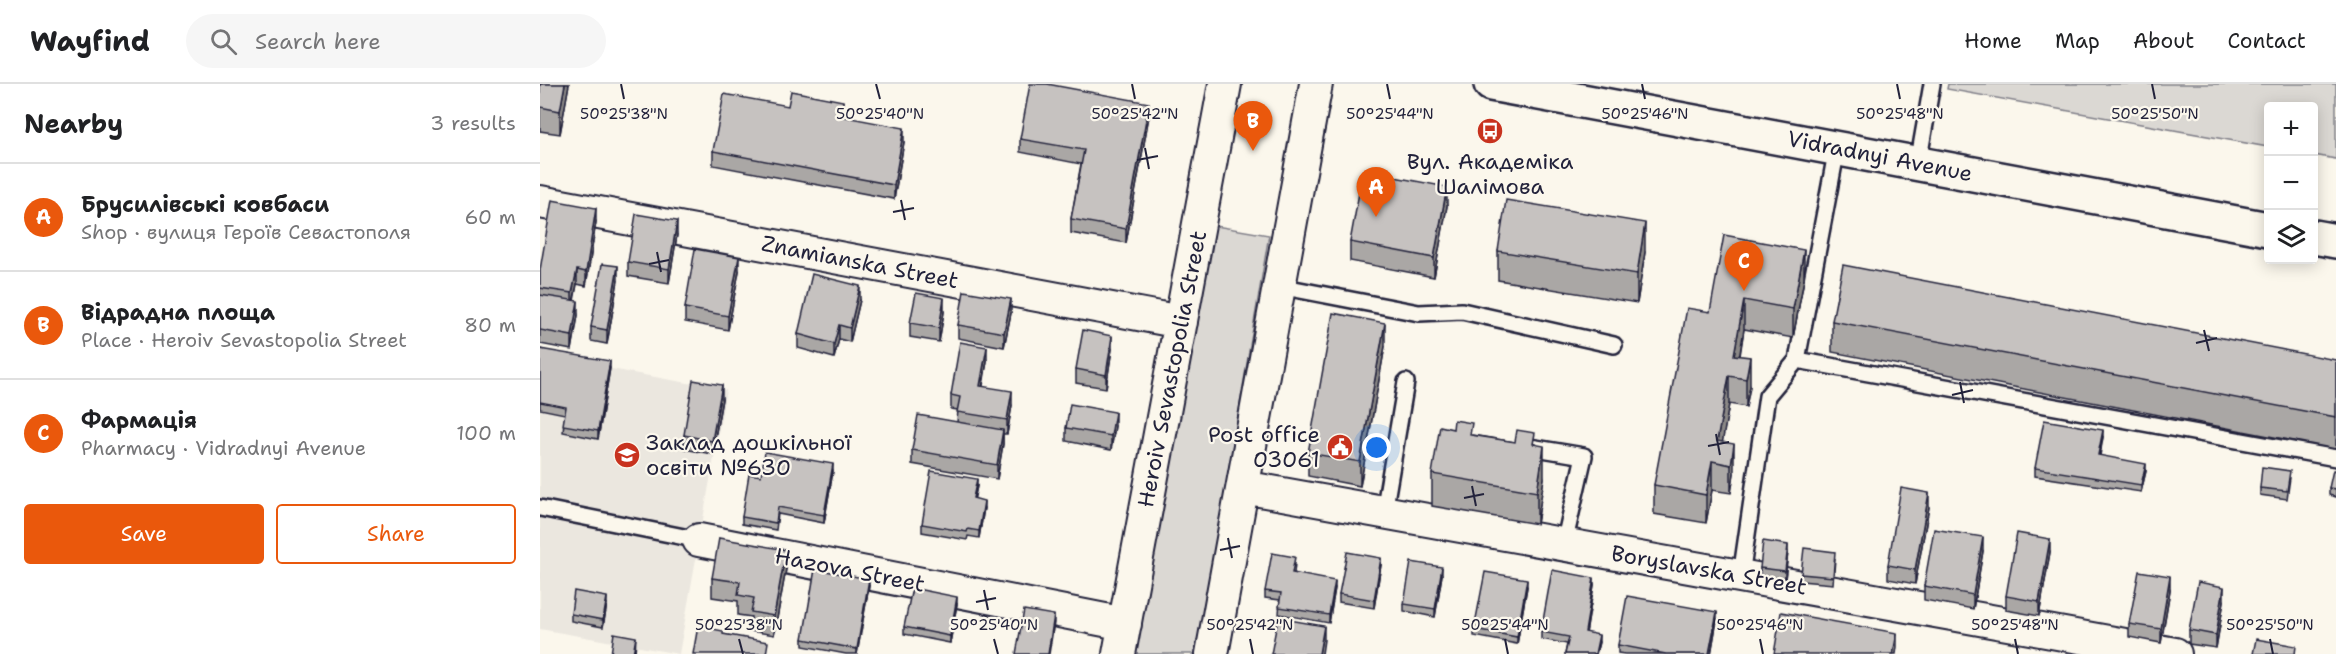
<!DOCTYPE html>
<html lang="en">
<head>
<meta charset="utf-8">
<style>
  :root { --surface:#fff; --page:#f6f6f6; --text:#202124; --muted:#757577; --line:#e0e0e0; --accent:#ea580c }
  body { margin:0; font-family:"Shantell Sans",sans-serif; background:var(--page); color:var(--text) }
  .controls { position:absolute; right:18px; top:18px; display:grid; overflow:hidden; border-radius:6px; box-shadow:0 3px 15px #0003 }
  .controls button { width:54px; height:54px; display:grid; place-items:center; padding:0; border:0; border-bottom:2px solid var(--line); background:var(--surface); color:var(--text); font:30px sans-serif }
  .you { position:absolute; left:837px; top:364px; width:21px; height:21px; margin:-15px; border:4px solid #fff; border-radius:50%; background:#1a73e8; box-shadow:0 0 0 9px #1a73e833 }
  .badge { display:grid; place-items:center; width:39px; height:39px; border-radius:50%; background:var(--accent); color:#fff; font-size:20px; font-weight:700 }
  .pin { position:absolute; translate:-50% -50px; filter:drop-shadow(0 2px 3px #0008) }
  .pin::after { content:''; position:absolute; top:32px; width:21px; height:18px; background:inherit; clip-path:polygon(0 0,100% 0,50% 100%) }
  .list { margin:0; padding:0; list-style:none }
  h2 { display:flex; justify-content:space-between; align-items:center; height:78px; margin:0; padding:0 24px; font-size:26px }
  h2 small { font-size:20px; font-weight:400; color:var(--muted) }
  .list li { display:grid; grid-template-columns:39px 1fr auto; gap:18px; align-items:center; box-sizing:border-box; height:108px; padding:0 24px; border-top:2px solid var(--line) }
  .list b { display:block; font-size:22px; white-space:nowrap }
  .list p { margin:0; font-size:20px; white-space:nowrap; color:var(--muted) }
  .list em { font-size:20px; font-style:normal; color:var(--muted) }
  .actions { display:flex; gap:12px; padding:18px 24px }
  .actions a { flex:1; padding:14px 0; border:2px solid var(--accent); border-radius:6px; text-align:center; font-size:21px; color:var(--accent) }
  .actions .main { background:var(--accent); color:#fff }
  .icon { flex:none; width:33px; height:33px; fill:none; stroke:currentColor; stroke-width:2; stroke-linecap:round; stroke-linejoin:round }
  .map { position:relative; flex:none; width:1796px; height:570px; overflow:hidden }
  header { display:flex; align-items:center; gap:36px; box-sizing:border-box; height:84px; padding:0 30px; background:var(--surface); border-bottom:2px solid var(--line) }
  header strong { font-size:28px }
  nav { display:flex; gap:33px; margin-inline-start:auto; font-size:21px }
  .search { width:420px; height:54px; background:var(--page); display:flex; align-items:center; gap:15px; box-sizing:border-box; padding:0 21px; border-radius:33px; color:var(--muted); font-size:22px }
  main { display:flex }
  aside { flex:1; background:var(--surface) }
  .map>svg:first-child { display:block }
  .built { fill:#ebe7df }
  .green { fill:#dbd8d3; stroke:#7e7d87; stroke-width:1.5 }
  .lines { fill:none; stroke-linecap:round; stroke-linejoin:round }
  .lane-casing { stroke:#22223b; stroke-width:20 }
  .street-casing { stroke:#22223b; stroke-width:36 }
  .secondary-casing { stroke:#22223b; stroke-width:38 }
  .lane { stroke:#fbf7ec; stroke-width:15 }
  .street { stroke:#fbf7ec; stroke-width:32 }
  .secondary { stroke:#fbf7ec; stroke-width:33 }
  .wall { fill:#aaa7a5; stroke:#22223b; stroke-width:1.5 }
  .shaded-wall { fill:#8b8886; stroke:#22223b; stroke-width:1.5 }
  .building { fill:#c6c2c0; stroke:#22223b; stroke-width:1.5 }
  .ticks { fill:none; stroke:#22223b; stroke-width:2 }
  .labels { text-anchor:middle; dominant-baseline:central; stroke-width:4.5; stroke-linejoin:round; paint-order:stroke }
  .street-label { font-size:22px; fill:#22223b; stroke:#fbf7ec }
  .poi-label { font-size:22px; fill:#22223b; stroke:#fbf7ec }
  .ticks-label { font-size:15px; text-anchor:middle; fill:#22223b; stroke:#fbf7ec; stroke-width:4.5; stroke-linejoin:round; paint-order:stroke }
</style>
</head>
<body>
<header>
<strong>Wayfind</strong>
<div class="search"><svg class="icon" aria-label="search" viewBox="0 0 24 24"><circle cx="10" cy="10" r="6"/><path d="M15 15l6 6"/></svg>Search here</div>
<nav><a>Home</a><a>Map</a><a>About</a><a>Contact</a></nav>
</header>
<main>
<aside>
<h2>Nearby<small>3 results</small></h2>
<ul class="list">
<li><span class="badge">A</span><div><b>Брусилівські ковбаси</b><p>Shop · вулиця Героїв Севастополя</p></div><em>60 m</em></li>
<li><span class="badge">B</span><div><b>Відрадна площа</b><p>Place · Heroiv Sevastopolia Street</p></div><em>80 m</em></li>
<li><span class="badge">C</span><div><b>Фармація</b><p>Pharmacy · Vidradnyi Avenue</p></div><em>100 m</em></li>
</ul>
<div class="actions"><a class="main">Save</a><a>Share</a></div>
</aside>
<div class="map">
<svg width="1796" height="570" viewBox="0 0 1796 570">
  <rect width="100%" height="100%" fill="#fbf7ec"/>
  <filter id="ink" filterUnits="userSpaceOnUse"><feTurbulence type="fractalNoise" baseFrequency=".0167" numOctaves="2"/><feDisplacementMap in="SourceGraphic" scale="12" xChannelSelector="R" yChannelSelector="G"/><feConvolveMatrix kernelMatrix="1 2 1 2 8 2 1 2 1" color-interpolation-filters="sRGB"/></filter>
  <g filter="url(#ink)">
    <path class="built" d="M0,272L186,306L139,570L0,545Z"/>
    <path class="green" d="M1408,0H1796V75L1774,71V22H1728V63L1407,5Z
      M664,140L729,151L657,570H587Z"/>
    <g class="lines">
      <defs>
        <path id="lane" d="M1378,80L1392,0
          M739,202L879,229L922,227L1074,261
          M1257,276L1796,374
          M984,362L1044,372L1024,460
          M0,424L159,456
          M844,428L866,298
          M1201,492L1227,312L1257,276L1297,64"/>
        <path id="street" d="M0,118L641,238
          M703,403L1635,570
          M159,456L585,540
          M579,570L685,0
          M672,570L776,0"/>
        <path id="secondary" d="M951,0L1728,145
          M1774,153L1796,157"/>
      </defs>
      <use href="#lane" class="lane-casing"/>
      <use href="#street" class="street-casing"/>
      <use href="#secondary" class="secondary-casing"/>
      <use href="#lane" class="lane"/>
      <use href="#street" class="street"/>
      <use href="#secondary" class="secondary"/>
    </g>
    <path class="wall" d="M0,0H29L20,50L0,47Z
      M248,22L303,31V33L364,58L354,115L173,81V67Z
      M609,32L586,159L531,149V135L541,80L480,68V55Z
      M907,122L894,193L810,177V158Z
      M56,138L46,202L37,200L34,217L38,231L32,266L0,260V186Z
      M137,151L129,199L88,192V178Z
      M958,167L1105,168L1097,219L958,196Z
      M199,187L188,246L145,238V224Z
      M1264,195L1253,254L1204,245L1200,272L1210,302L1206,323L1189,320L1182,358L1194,389L1191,409L1172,406L1166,439L1114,430V401L1170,228Z
      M78,196L67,260L51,257V243Z
      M320,216L310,258L299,255L294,274L258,264V250Z
      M404,228L399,258L370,253V239Z
      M471,229L464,263L418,254V241Z
      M1292,237L1796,276V365L1292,268Z
      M845,262L820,402L768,392V369Z
      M0,265L70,284L58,355L23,348L25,330L0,325Z
      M572,265L566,304L536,299V285Z
      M447,277L443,302L472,321L467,350H463V360L457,395L372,380V366L417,338L418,326L411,325V311Z
      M182,315L172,370L144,365V351Z
      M575,342L571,366L526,357V344Z
      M932,351L975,358L995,360L1004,394L997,440L892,422V390Z
      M1563,353L1560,372L1606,387L1601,408L1495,392V384Z
      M1796,386V413L1789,411V404Z
      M293,387L284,439L238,430L236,446L202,440V433L221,392Z
      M1750,394L1747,415L1720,411V404Z
      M437,402L434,415L444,424L439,454L428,452L427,456L382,448V440Z
      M1389,423L1375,500L1348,495V481Z
      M1443,467L1433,525L1384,516V502Z
      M1248,468L1245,495L1220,492V484Z
      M1510,468L1499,532L1466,526V512Z
      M1295,475L1293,500L1261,497V490Z
      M755,480L754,489L795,504L789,539L739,530L740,516L725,514V507Z
      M841,481L834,524L799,518V510Z
      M246,485L234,551L211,547V533L198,531V517L172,513V494Z
      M902,491L895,533L864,527V520Z
      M1054,501L1046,549L1059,558L1056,570H1025L1027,560L1001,555V548Z
      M329,502L317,570H306L263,562V555Z
      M987,503L977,560L934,552V545Z
      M1630,506L1621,559L1589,553V540Z
      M1684,517L1676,564L1649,560V546Z
      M67,520L63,543L31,537V530Z
      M417,520L410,559L364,550V543Z
      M1177,536L1171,570H1085L1078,569V561Z"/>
    <path class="shaded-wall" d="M25,0H29L20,50V27Z
      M303,17V31L300,46V32Z
      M609,19V32L586,159V145Z
      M364,44V58L354,115V101Z
      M907,103V122L894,193V174Z
      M56,124V138L46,202V188Z
      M137,137V151L129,199V185Z
      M1105,139V168L1097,219V190Z
      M1264,166V195L1253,254V225Z
      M199,173V187L188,246V232Z
      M78,182V196L67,260V246Z
      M37,186V200L32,223V209Z
      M320,202V216L310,258V244Z
      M404,214V228L399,258V244Z
      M471,215V229L464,263V249Z
      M1204,216V245L1196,293L1194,271Z
      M38,217V231L32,266V252Z
      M845,239V262L820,402V378Z
      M299,241V255L294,274V260Z
      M572,252V265L566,304V291Z
      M447,263V277L440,315V302Z
      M1210,273V302L1206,323V295Z
      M70,277V284L58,355V347Z
      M1189,292V320L1179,378L1177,357Z
      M182,301V315L172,370V357Z
      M472,307V321L467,350V336Z
      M575,328V342L571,366V352Z
      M463,346V360L457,395V381Z
      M1563,346V353L1558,379V371Z
      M1194,360V389L1191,409V381Z
      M1004,362V394L997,440V408Z
      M1172,377V406L1166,439V411Z
      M293,380V387L284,439V431Z
      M1606,380V387L1601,408V401Z
      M437,395V402L433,422V414Z
      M1389,409V423L1375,500V486Z
      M444,417V424L439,454V447Z
      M1443,453V467L1433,525V511Z
      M1510,455V468L1499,532V518Z
      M1248,461V468L1245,495V487Z
      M246,466V485L234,551V532Z
      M841,474V481L834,524V516Z
      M902,483V491L895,533V525Z
      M1630,492V506L1621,559V545Z
      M1054,494V501L1045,556V548Z
      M329,495V502L317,570V565Z
      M987,495V503L977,560V553Z
      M795,497V504L789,539V531Z
      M1684,503V517L1676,564V551Z
      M67,513V520L63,543V536Z
      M417,513V520L410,559V552Z
      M1177,528V536L1171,570H1169Z
      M514,531V539L509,570H508Z
      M784,542V556L782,570H779Z
      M1357,549V563L1356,570H1353Z
      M1059,551V558L1056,570H1055Z
      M96,553L95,570H93Z"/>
    <path class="building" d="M0,0H25L20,27L0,23Z
      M490,0H507L609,19L586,145L531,135L544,66L480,55Z
      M251,7L303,17L300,32L364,44L354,101L173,67L184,10L248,22Z
      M823,87L907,103L894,174L810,158Z
      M12,116L56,124L46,188L37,186L32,209L0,204V186Z
      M966,116L1105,139L1097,190L958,167Z
      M96,130L137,137L129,185L88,178Z
      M1184,151L1264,166L1253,225L1204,216L1194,271L1210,273L1206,295L1189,292L1177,357L1194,360L1191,381L1172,377L1166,411L1114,401L1147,224L1170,228Z
      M155,165L199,173L188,232L145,224Z
      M62,180L78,182L67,246L51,243Z
      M1303,181L1796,276V333L1292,237Z
      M272,190L320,202L310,244L299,241L294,260L258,250Z
      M424,207L471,215L464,249L418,241Z
      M376,209L404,214L399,244L370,239Z
      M0,211L38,217L32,252L0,246Z
      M793,229L845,239L820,378L768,369Z
      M543,246L572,252L566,291L536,285Z
      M420,258L447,263L440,302L472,307L467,336L417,328L420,313L411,311Z
      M0,265L70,277L58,347L23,341L26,323L0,318Z
      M153,296L182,301L172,357L144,351Z
      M530,320L575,328L571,352L526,344Z
      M378,331L463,346L457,381L372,366Z
      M914,336L932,339L930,351L975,358L977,346L995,349L993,360L1004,362L997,408L892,390L900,342L913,345Z
      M1504,336L1563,346L1558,371L1606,380L1601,401L1495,384Z
      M225,368L293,380L284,431L238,423L236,439L202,433L209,390L221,392Z
      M1722,383L1750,387L1747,407L1720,404Z
      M1793,386H1796V405L1789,404Z
      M391,387L437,395L433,414L444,417L439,447L428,445L427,448L382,440Z
      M1361,404L1389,409L1375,486L1348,481Z
      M1394,445L1443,453L1433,511L1384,502Z
      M1477,449L1510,455L1499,518L1466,512Z
      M179,454L246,466L234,532L211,528L214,514L198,511L200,498L172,494Z
      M1223,457L1248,461L1245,487L1220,484Z
      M1264,464L1295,468L1293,493L1261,490Z
      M807,468L841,474L834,516L799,510Z
      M732,469L755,473L752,489L795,497L789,531L739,523L741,509L725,507Z
      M871,478L902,483L895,525L864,520Z
      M275,485L329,495L317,565L263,555Z
      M1012,486L1054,494L1045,548L1059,551L1055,570H1025L1029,553L1001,548Z
      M1599,487L1630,492L1621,545L1589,540Z
      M945,488L987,495L977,553L934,545Z
      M1658,498L1684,503L1676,551L1649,546Z
      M372,504L417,513L410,552L364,543Z
      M34,507L67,513L63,536L31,530Z
      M1087,512L1177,528L1169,570H1126L1078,561Z
      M484,526L514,531L508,570H476Z
      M1241,528L1357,549L1353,570H1234Z
      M738,534L784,542L779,570H731Z
      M158,542L183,547V550L228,558L226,570H153Z
      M74,549L96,553L93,570H71Z
      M1716,555L1756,562L1755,570H1713Z"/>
  </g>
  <path class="ticks" d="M81,0L84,15M336,0L340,15M592,0L595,15M847,0L850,15M1102,0L1105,15M1357,0L1360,15M1612,0L1615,15M605,64L609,85M597,76L618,72M361,116L365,136M353,128L374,124M117,168L121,188M109,180L129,176M1664,246L1669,267M1656,259L1677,254M1420,298L1424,319M1412,311L1433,306M1176,350L1180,371M1168,362L1189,358M932,402L936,422M924,414L944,410M688,454L692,474M680,466L700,462M444,506L448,526M436,518L456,514M199,555L203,570M454,555L458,570M710,555L713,570M965,555L968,570M1220,555L1223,570M1475,555L1478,570M1730,555L1733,570"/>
  <defs>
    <symbol id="bus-disc" viewBox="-11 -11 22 22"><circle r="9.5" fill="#c8321e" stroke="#fbf7ec"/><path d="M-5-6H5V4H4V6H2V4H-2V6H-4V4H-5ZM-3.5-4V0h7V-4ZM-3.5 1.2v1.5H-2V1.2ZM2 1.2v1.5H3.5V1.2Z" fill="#fff"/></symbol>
    <symbol id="civic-disc" viewBox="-11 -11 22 22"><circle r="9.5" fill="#c8321e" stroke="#fbf7ec"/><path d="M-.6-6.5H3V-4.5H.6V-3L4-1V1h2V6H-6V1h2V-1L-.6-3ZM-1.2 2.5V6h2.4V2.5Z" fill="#fff"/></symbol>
    <symbol id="school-disc" viewBox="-11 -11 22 22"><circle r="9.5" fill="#c8321e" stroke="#fbf7ec"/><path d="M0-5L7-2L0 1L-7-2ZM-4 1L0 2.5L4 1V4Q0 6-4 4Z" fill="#fff"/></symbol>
  </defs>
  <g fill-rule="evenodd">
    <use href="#bus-disc" x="935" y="32" width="30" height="30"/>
    <use href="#civic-disc" x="785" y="348" width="30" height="30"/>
    <use href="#school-disc" x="72" y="356" width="30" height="30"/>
  </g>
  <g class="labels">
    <g class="street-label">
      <text transform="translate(1340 72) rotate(11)">Vidradnyi Avenue</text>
      <text transform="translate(320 178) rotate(11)">Znamianska Street</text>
      <text transform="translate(632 285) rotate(-79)">Heroiv Sevastopolia Street</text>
      <text transform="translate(310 486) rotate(11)">Hazova Street</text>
      <text transform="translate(1169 486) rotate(10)">Boryslavska Street</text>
    </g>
    <g class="poi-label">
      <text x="950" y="77">Вул. Академіка<tspan x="950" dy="25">Шалімова</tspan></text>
      <text x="780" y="350" text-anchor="end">Post office<tspan x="780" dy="25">03061</tspan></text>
      <text x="106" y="358" text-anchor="start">Заклад дошкільної<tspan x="106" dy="25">освіти №630</tspan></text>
    </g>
  </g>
  <g class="ticks-label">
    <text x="84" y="35">50°25'38"N</text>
    <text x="340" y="35">50°25'40"N</text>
    <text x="595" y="35">50°25'42"N</text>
    <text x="850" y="35">50°25'44"N</text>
    <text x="1105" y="35">50°25'46"N</text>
    <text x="1360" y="35">50°25'48"N</text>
    <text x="1615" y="35">50°25'50"N</text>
    <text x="199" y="546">50°25'38"N</text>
    <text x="454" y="546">50°25'40"N</text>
    <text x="710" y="546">50°25'42"N</text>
    <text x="965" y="546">50°25'44"N</text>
    <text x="1220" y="546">50°25'46"N</text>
    <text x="1475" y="546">50°25'48"N</text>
    <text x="1730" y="546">50°25'50"N</text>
  </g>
</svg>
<div class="controls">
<button>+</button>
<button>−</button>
<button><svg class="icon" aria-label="layers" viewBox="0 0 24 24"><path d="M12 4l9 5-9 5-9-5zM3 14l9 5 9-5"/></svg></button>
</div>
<div class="you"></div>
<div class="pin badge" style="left:836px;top:133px">A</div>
<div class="pin badge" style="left:713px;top:67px">B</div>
<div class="pin badge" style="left:1204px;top:207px">C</div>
</div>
</main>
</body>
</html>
